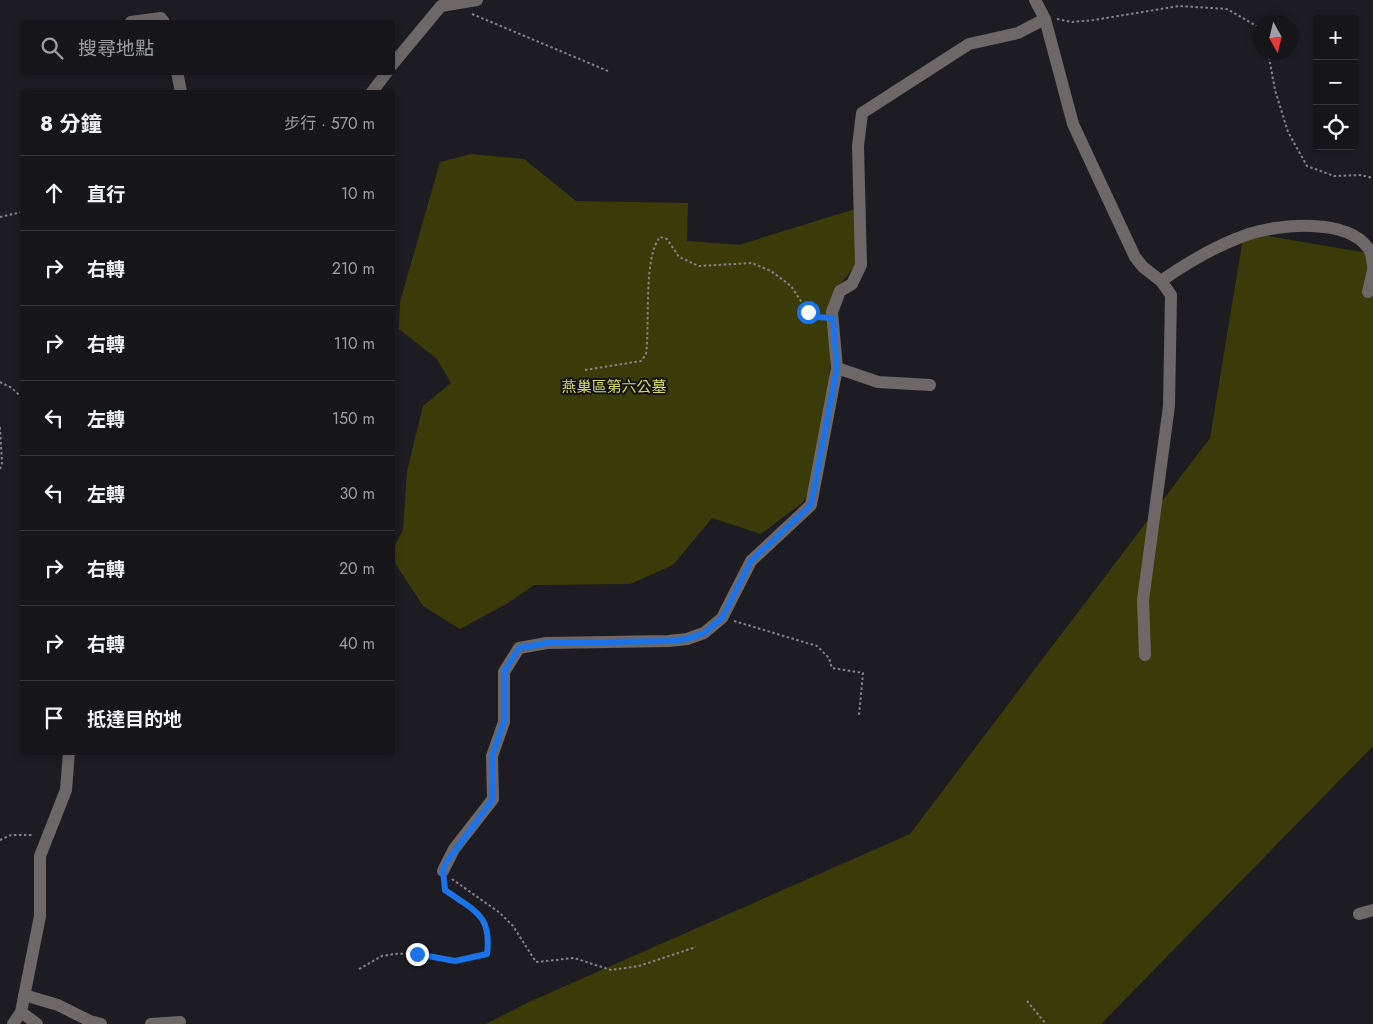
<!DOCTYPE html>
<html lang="zh-TW">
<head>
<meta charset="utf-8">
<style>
  :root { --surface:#16151a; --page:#1f1e23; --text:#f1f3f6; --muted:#9e9fa2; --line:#353439 }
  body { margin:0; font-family:Jost,"Noto Sans TC",sans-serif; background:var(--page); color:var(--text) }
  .controls { position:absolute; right:15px; top:15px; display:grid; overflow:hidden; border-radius:5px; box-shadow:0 2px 8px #0003 }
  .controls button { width:45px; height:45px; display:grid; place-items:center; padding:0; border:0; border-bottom:1px solid var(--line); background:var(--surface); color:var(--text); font:25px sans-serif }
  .compass { position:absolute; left:1253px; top:15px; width:45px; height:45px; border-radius:50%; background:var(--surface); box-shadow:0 2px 8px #0003; rotate:172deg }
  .stop { position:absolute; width:15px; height:15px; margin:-11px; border:4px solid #1a73e8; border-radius:50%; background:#fff }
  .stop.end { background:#1a73e8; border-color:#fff; box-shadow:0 1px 5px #0008 }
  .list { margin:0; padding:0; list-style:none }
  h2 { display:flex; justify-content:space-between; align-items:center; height:65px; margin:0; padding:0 20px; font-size:21px }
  h2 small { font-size:16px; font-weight:400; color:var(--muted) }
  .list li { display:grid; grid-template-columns:32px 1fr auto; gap:15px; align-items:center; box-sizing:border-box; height:75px; padding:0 20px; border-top:1px solid var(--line) }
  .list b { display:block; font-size:19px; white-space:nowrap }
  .list em { font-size:16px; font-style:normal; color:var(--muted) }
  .icon { flex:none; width:28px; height:28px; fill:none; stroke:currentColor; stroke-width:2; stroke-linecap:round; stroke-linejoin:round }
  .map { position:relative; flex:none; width:1373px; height:1024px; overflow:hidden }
  .search { position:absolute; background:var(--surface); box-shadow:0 2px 8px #0003; left:20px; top:20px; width:375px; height:55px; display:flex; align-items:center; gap:12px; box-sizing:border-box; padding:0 18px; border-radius:5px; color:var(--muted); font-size:19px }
  .panel { position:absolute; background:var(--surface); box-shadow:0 2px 8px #0003; left:20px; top:90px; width:375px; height:665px; border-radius:5px }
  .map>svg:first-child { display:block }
  .green { fill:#3b3b0a }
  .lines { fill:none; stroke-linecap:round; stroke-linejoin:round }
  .path { stroke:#84838a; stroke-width:2; stroke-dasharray:2.5 2.5; stroke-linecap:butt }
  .minor { stroke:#6d6867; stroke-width:12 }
  .route { stroke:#1a73e8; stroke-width:6 }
  .labels { text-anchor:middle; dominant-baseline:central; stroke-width:4; stroke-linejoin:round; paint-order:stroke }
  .park-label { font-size:15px; fill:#dadc5a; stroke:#14131a }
</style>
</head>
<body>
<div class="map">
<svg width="1373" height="1024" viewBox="0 0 1373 1024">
  <rect width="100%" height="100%" fill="#1d1c23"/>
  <path class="green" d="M471,154L524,159L576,201L688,203L687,241L739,245L855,209L857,251L855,266L833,293L829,385L806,498L802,503L761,534L712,518L673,565L630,584L534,585L508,603L460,629L423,606L393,560V549L403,530L407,471L423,406L451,383L437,359L399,329L400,302L440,162Z
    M1244,232L1373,254V746L1101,1024H486L529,1002L910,834L1210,438Z"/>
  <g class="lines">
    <path class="path" d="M472,14L608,71
      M1057,19L1072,22L1094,20L1179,6L1227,9L1260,28
      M1268,52L1275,90L1288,132L1307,166L1334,176L1360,175L1373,178
      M0,217L22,212
      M585,370L641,361L646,354C650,327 643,257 660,237L667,239L679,257L699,266L752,263L771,271L791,286L808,312L819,317
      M0,382L12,388L22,398
      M0,427L2,463L0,469
      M734,621L817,646L829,658L832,668L863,673L859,715
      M0,840L11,835H34
      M452,879L500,913L513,926L536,962L574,958L611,970L639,966L696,947
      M359,969L382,956L395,954L417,953L455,961L487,954C492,913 475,911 445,889L444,883
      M1027,1001L1046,1024"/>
    <path class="minor" d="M1035,0L1045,19L1073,124L1135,257L1143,267L1161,281C1188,262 1217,245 1249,234C1280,224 1347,218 1368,248C1372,252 1372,260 1373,266
      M131,22L161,18L164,22
      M392,65L441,6L477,0
      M177,72L181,92
      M372,92L387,72
      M1368,292L1373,270
      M837,368L878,382L930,385
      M1145,655L1143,600L1169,406L1171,295L1161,281
      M443,871L454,849L493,799L492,756L504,722V672L519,648L547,643L669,641L687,639L704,633L722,618L751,561L811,505L837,368L832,312L840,291L852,284L861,265L858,146L862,113L969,44L1018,33L1045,19
      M1359,914L1373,910
      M24,995L58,1005L90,1021L101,1024
      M21,1012L37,1024
      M13,1024L21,1012L40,916V856L66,790L69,752
      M151,1024L180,1022"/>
  </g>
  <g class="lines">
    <path class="route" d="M417,954L455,961L487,954C492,914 474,911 445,890L443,871L446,863L493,799L492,756L504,722V672L519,648L547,643L669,641L686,639L704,633L722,618L751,561L811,505L837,368L833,318L816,317L808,312"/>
  </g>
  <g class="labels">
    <g class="park-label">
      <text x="614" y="387">燕巢區第六公墓</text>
    </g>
  </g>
</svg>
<div class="controls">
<button>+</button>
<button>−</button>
<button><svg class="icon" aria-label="locate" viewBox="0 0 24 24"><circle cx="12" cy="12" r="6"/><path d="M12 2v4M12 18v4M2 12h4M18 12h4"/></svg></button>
</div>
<svg class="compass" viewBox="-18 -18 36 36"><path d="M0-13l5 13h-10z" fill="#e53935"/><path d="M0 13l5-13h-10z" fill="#9e9fa2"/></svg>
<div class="stop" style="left:808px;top:312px"></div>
<div class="stop end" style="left:417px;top:954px"></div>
<div class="search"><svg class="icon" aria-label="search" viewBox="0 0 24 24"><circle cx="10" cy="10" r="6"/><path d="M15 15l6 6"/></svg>搜尋地點</div>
<section class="panel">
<h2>8 分鐘<small>步行 · 570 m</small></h2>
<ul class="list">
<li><svg class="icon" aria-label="ahead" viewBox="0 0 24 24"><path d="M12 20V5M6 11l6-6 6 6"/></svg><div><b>直行</b></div><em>10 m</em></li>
<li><svg class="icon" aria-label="right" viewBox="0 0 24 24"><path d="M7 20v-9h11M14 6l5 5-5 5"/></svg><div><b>右轉</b></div><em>210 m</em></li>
<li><svg class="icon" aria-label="right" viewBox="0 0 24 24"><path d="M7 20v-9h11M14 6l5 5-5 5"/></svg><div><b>右轉</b></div><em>110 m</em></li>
<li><svg class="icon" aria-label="left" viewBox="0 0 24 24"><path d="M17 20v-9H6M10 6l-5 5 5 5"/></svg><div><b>左轉</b></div><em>150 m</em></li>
<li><svg class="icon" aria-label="left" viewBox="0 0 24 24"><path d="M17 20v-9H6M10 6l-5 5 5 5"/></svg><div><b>左轉</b></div><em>30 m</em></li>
<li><svg class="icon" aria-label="right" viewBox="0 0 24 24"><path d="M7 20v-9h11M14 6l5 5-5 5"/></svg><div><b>右轉</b></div><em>20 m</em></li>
<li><svg class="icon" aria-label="right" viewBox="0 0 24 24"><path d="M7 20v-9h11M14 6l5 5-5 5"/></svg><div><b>右轉</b></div><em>40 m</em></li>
<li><svg class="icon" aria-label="arrive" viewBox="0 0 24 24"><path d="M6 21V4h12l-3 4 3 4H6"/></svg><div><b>抵達目的地</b></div></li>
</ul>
</section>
</div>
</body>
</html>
